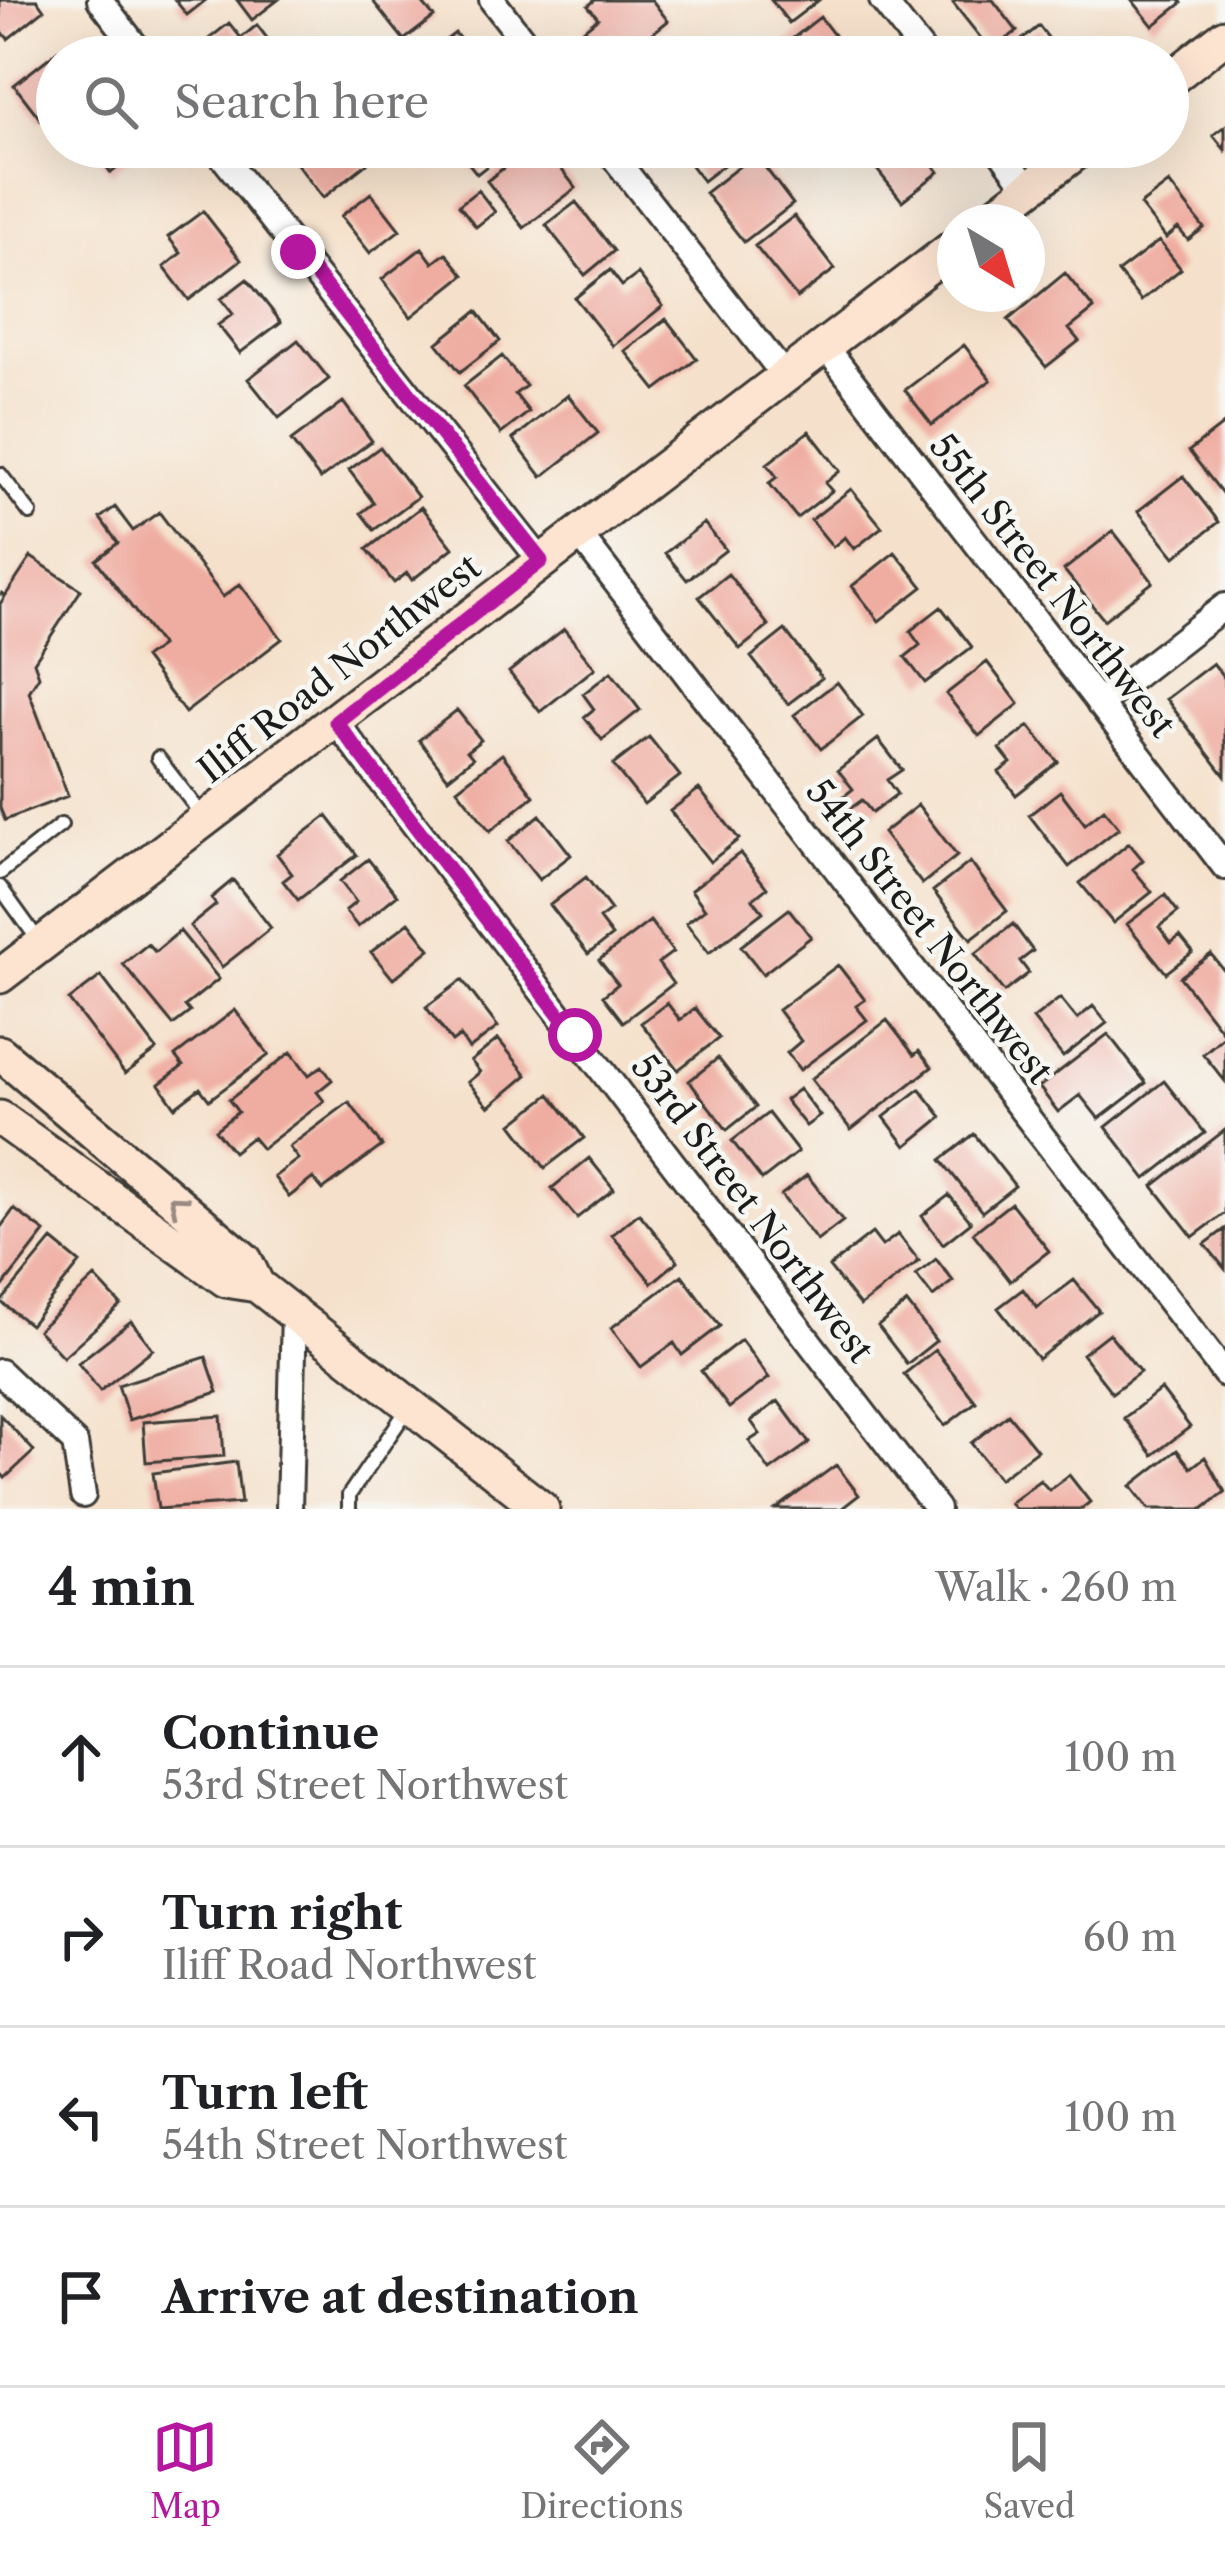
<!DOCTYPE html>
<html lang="en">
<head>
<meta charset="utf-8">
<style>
  :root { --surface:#fff; --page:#f6f6f6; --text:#202124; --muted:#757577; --line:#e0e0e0; --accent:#b5179e }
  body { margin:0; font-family:"Libre Caslon Text",serif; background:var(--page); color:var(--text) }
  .compass { position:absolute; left:937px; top:204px; width:108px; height:108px; border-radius:50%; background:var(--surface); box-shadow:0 12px 48px #0002; rotate:142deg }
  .stop { position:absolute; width:36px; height:36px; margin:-27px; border:9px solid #b5179e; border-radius:50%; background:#fff }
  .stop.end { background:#b5179e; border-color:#fff; box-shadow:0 3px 12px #0008 }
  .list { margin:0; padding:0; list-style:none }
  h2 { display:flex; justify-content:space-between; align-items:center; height:156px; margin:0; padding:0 48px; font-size:51px }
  h2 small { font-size:39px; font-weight:400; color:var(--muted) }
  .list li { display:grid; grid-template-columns:78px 1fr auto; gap:36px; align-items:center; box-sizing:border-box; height:180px; padding:0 48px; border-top:3px solid var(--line) }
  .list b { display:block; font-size:45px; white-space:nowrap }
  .list p { margin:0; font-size:39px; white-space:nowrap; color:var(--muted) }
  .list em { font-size:39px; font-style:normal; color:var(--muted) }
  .icon { flex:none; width:66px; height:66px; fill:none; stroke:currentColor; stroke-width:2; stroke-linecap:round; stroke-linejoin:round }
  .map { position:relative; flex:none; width:1225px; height:1509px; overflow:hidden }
  .search { position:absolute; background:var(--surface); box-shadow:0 12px 48px #0002; left:36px; right:36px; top:36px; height:132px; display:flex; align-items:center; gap:30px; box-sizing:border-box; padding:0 42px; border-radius:66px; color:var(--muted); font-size:45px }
  .sheet { height:876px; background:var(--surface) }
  nav { display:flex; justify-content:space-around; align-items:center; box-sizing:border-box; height:168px; border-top:3px solid var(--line); background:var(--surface); font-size:33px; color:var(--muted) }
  nav a { display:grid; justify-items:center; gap:6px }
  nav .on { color:var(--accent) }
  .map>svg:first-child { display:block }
  .building { fill:#efaca0 }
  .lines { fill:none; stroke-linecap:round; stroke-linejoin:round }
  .lane-casing { stroke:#3d3a36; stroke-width:18 }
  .street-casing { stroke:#3d3a36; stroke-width:30 }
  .secondary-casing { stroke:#3d3a36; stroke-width:39 }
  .path { stroke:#3d3a36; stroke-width:4.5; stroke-dasharray:9 9; stroke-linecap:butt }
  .lane { stroke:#fff; stroke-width:12 }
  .street { stroke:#fff; stroke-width:24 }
  .secondary { stroke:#fde4d1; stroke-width:33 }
  .oneway { stroke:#988a80 }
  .route { stroke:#b5179e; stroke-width:15 }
  .labels { text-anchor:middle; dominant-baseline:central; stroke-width:9; stroke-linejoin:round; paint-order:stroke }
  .street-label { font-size:36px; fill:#1c1c1c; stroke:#f6f6f2 }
</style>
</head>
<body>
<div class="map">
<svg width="1225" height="1509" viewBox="0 0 1225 1509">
  <rect width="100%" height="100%" fill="#f6f6f2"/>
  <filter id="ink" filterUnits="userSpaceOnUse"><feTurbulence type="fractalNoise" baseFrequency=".00833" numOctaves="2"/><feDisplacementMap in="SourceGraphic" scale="24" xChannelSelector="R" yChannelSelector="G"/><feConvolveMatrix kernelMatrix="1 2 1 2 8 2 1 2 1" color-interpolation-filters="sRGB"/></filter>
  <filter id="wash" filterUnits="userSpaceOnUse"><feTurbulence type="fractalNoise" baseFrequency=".004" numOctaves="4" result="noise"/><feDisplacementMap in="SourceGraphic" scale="48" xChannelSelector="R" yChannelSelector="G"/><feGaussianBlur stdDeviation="2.7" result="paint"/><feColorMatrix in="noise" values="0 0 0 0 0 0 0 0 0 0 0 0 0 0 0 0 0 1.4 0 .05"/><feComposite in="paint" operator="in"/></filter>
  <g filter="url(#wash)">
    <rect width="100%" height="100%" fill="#f5e1cb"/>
    <g id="blocks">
      <path class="building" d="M0,0H37L44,10L8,39L0,29Z
        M175,0H206L187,15Z
        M237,0H278L252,20Z
        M372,0H420L434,17L404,40Z
        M595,0H652L668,21L623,57H604L583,30L598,18L588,6Z
        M771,0H819L789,23Z
        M957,0H993L1017,31L991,51L953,3Z
        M1132,0H1180L1182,3L1153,26Z
        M820,17L851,57H791L783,46Z
        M229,23L241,38L257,25L273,46L259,57H210L201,45Z
        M1039,26L1063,57H1000Z
        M455,33L474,57H424Z
        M689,39L702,57H666Z
        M64,46L72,57H57V107L41,120L14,85Z
        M1225,126V150L1213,135Z
        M91,147H144L111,173Z
        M284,147H365L374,158L323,198Z
        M456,147H511L477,174Z
        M530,147H544L576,188L524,228L487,181Z
        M682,147H741L743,150L703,181L679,150Z
        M891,147H920L939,172L902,201L871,162Z
        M755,154L793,204L744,242L705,193Z
        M1169,183L1204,228L1188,240L1178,228L1166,238L1140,205Z
        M478,190L495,212L476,227L459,205Z
        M371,193L400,230L370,253L341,216Z
        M576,202L614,251L585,275L546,225Z
        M203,211L241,260L189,300L164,267L181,253L168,237Z
        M794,216L835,269L797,298L755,246Z
        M1159,241L1181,269L1141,301L1118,272Z
        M422,248L433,263L446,253L464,275L411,317L382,279Z
        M610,270L622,286L638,274L663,306L613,346L575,298Z
        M1065,273L1094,309L1069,329L1079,341L1046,367L1008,320Z
        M247,279L281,322L240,353L218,325L233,314L221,299Z
        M477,311L500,341L460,372L437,343Z
        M666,319L697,359L656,390L625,351Z
        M298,340L329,379L279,418L248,379Z
        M964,345L991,380L932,425L905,390Z
        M502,356L526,386L515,394L529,412L501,434L464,386Z
        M568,395L598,433L542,477L513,439Z
        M343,402L372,441L320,479L291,441Z
        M1225,423V497L1189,451Z
        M809,431L840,471L825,483L832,491L797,518L769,483L777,477L767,464Z
        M380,447L418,497L374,530L361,513L374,503L349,470Z
        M1183,476L1219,522L1175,557L1138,511Z
        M851,489L882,527L854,549L845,537L833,547L811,520Z
        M115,507L133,531L159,512L223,597L240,584L282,639L185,713L144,658L161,646L96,560L118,543L100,518Z
        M421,507L453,548L412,580L407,573L394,583L367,549Z
        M704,523L726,550L687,580L665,553Z
        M1113,531L1153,582L1104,620L1064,570Z
        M895,552L923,587L879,621L852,586Z
        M31,557L81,590L34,662L39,676L29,692L68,796L5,820L0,808V604Z
        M728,574L769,626L740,649L699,597Z
        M941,607L972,647L925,683L905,657L920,645L910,631Z
        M564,629L595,668L540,712L509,672Z
        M785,630L822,678L788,704L751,657Z
        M987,662L1019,704L979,736L946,694Z
        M1213,663L1225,679V776L1166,699Z
        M611,672L640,710L602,740L584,717L594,709L583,694Z
        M837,682L863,716L821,749L794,715Z
        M457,710L481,740L467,751L473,758L448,778L419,740Z
        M1029,726L1058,762L1016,795L999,772L1011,763L1000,749Z
        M649,737L680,776L644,804L613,765Z
        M878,739L902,770L887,780L897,794L872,813L862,800L847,811L839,800L853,789L838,770Z
        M502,754L534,796L490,831L457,789Z
        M699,789L739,839L710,862L670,811Z
        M1060,791L1085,824L1104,809L1119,828L1069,867L1029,815Z
        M918,805L957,856L922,884L883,833Z
        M540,815L571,855L539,880L508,841Z
        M327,816L357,855L298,900L283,881L292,874L277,854Z
        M1129,843L1143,860L1133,869L1152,892L1113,923L1080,883Z
        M740,853L767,888L753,899L763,912L709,953L686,923L705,909L691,890Z
        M368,859L397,895L358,927L345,911L356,902L340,881Z
        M970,862L1007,911L971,939L933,891Z
        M586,877L611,910L599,919L612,936L588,954L550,905Z
        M233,880L271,928L222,967L190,926L216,905L211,898Z
        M1165,895L1178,912L1159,927L1171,943L1180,936L1193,952L1166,973L1127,924Z
        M789,909L811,937L763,974L741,946Z
        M650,921L673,952L658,963L673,984L623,1022L603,996L618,984L599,960Z
        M409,922L430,949L393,979L371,952Z
        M1013,924L1033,951L1020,961L1029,973L1004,992L975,954Z
        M180,931L219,979L185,1006L190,1012L173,1025L123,964L148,944L155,952Z
        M1211,954L1225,972L1221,1030L1180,977Z
        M838,965L865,1000L856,1006L867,1020L800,1070L787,1053L801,1041L778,1010Z
        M101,976L157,1050L125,1074L69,1000Z
        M462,980L498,1027L469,1049L460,1036L452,1042L426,1007Z
        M1060,998L1077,1019L1093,1006L1107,1023L1063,1057L1033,1019Z
        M667,1003L680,1020L695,1008L719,1038L678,1070L641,1023Z
        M235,1010L269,1055L209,1100L200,1088L175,1107L159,1084L183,1066L175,1056Z
        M887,1020L914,1055L919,1051L932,1067L851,1130L811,1079Z
        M1108,1034L1146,1083L1099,1119L1080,1095L1058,1112L1039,1087Z
        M1225,1035V1081L1203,1054Z
        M498,1039L527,1075L489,1107L468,1082L480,1072L471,1061Z
        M291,1052L309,1075L322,1066L332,1080L317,1092L324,1101L262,1149L252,1137L233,1152L215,1130L238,1112L229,1100Z
        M718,1058L756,1107L727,1130L689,1081Z
        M1164,1081L1205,1133L1146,1179L1106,1127Z
        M799,1089L820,1116L806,1126L785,1100Z
        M920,1089L942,1117L906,1146L884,1117Z
        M550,1094L584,1138L545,1168L512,1124Z
        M349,1102L382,1146L323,1190L313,1178L289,1197L274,1177L298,1159L289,1147Z
        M768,1113L798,1152L762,1180L732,1141Z
        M1225,1130V1213L1193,1237L1153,1186Z
        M974,1134L1015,1186L982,1212L941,1160Z
        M589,1158L614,1189L577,1218L552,1188Z
        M807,1175L843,1221L817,1241L781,1195Z
        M949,1195L971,1222L943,1244L922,1216Z
        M1011,1203L1049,1251L1010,1281L973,1233Z
        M14,1209L45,1232L0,1290V1228Z
        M639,1213L678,1261L652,1283L612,1235Z
        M1225,1229V1269L1205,1244Z
        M872,1233L882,1246L898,1234L919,1261L860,1306L829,1267Z
        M52,1240L80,1263L30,1325L1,1302Z
        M936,1259L953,1281L933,1297L916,1275Z
        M682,1275L720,1326L682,1355L674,1343L641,1367L611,1328Z
        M95,1277L121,1305L63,1357L38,1330Z
        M1074,1280L1099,1311L1038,1359L998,1308L1023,1289L1037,1308Z
        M907,1303L936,1341L907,1364L878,1326Z
        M131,1321L153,1349L100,1391L78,1363Z
        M1109,1333L1140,1372L1112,1393L1082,1354Z
        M741,1340L769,1378L729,1408L701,1371Z
        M935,1350L976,1402L945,1426L904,1374Z
        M206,1357L218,1392L129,1420L118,1385Z
        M1161,1389L1190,1427L1153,1455L1124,1418Z
        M778,1401L809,1443L770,1471L749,1441L760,1434L751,1421Z
        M1008,1414L1037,1450L999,1479L971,1443Z
        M0,1415L34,1451L5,1478L0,1472Z
        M221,1416L224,1456L146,1462L143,1422Z
        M1177,1450L1191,1468L1205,1457L1225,1492L1203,1509H1149L1131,1486Z
        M236,1462L241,1503L158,1509L153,1473Z
        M836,1465L859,1495L841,1509H776Z
        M1069,1475L1090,1502L1081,1509H1015L1010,1503L1040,1480L1049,1490Z"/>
    </g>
  </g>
  <g filter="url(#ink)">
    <use href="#blocks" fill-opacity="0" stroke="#3d3a36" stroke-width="3"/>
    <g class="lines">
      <defs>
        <path id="lane" d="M0,474L30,513
          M158,758L205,819
          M0,873L61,825
          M0,887L41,944
          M349,1509V1495L407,1410"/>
        <path id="street" d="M100,0L144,57
          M492,0L536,57
          M882,0L927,57
          M215,147L541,561
          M606,147L784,375
          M997,147L1029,189
          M825,346L1225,867
          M578,533L1225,1374
          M1099,704L1225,606
          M336,722L937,1509
          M0,1372L75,1443L83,1495
          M289,1509L294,1312"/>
        <path id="secondary" d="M1168,81L1225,36
          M986,222L1083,147
          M0,976L955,246
          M0,1053L245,1260L257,1285
          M0,1118L226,1280L257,1285L542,1509"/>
      </defs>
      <use href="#lane" class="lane-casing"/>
      <use href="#street" class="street-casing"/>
      <use href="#secondary" class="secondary-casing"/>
      <path class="path" d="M0,593L6,596"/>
      <use href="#lane" class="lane"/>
      <use href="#street" class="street"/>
      <use href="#secondary" class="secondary"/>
    </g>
    <defs><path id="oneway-chevron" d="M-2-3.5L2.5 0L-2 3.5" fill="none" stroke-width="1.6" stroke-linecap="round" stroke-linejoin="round" transform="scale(3)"/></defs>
    <use class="oneway" href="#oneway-chevron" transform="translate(177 1203) rotate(-140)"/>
  </g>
  <g class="lines" filter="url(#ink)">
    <path class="route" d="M298,252L541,561L336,722L575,1035"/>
  </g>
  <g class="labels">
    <g class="street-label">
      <text transform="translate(1053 585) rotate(52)">55th Street Northwest</text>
      <text transform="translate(339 668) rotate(-38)">Iliff Road Northwest</text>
      <text transform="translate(930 931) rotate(52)">54th Street Northwest</text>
      <text transform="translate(753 1208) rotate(53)">53rd Street Northwest</text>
    </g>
  </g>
</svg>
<svg class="compass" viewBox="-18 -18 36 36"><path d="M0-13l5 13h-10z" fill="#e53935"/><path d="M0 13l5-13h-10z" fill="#757577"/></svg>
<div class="stop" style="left:575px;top:1035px"></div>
<div class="stop end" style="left:298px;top:252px"></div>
<div class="search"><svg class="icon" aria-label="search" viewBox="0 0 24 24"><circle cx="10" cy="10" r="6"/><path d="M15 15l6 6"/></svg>Search here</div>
</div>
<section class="sheet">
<h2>4 min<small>Walk · 260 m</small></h2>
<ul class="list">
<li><svg class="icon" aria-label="ahead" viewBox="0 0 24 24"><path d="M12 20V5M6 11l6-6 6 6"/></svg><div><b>Continue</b><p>53rd Street Northwest</p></div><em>100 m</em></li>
<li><svg class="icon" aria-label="right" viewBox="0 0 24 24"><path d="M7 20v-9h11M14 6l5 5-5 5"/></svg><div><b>Turn right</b><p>Iliff Road Northwest</p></div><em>60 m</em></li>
<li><svg class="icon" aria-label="left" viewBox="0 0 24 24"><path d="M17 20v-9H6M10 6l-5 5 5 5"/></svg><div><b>Turn left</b><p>54th Street Northwest</p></div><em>100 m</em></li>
<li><svg class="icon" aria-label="arrive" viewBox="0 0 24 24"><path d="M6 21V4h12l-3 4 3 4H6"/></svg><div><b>Arrive at destination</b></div></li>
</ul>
</section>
<nav>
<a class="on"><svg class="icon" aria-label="map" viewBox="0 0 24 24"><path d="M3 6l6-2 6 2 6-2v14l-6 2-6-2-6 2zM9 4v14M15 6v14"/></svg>Map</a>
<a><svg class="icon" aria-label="directions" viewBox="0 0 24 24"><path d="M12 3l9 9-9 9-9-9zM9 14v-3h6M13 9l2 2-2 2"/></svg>Directions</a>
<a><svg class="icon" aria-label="saved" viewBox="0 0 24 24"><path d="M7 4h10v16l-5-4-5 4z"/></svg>Saved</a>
</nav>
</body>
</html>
